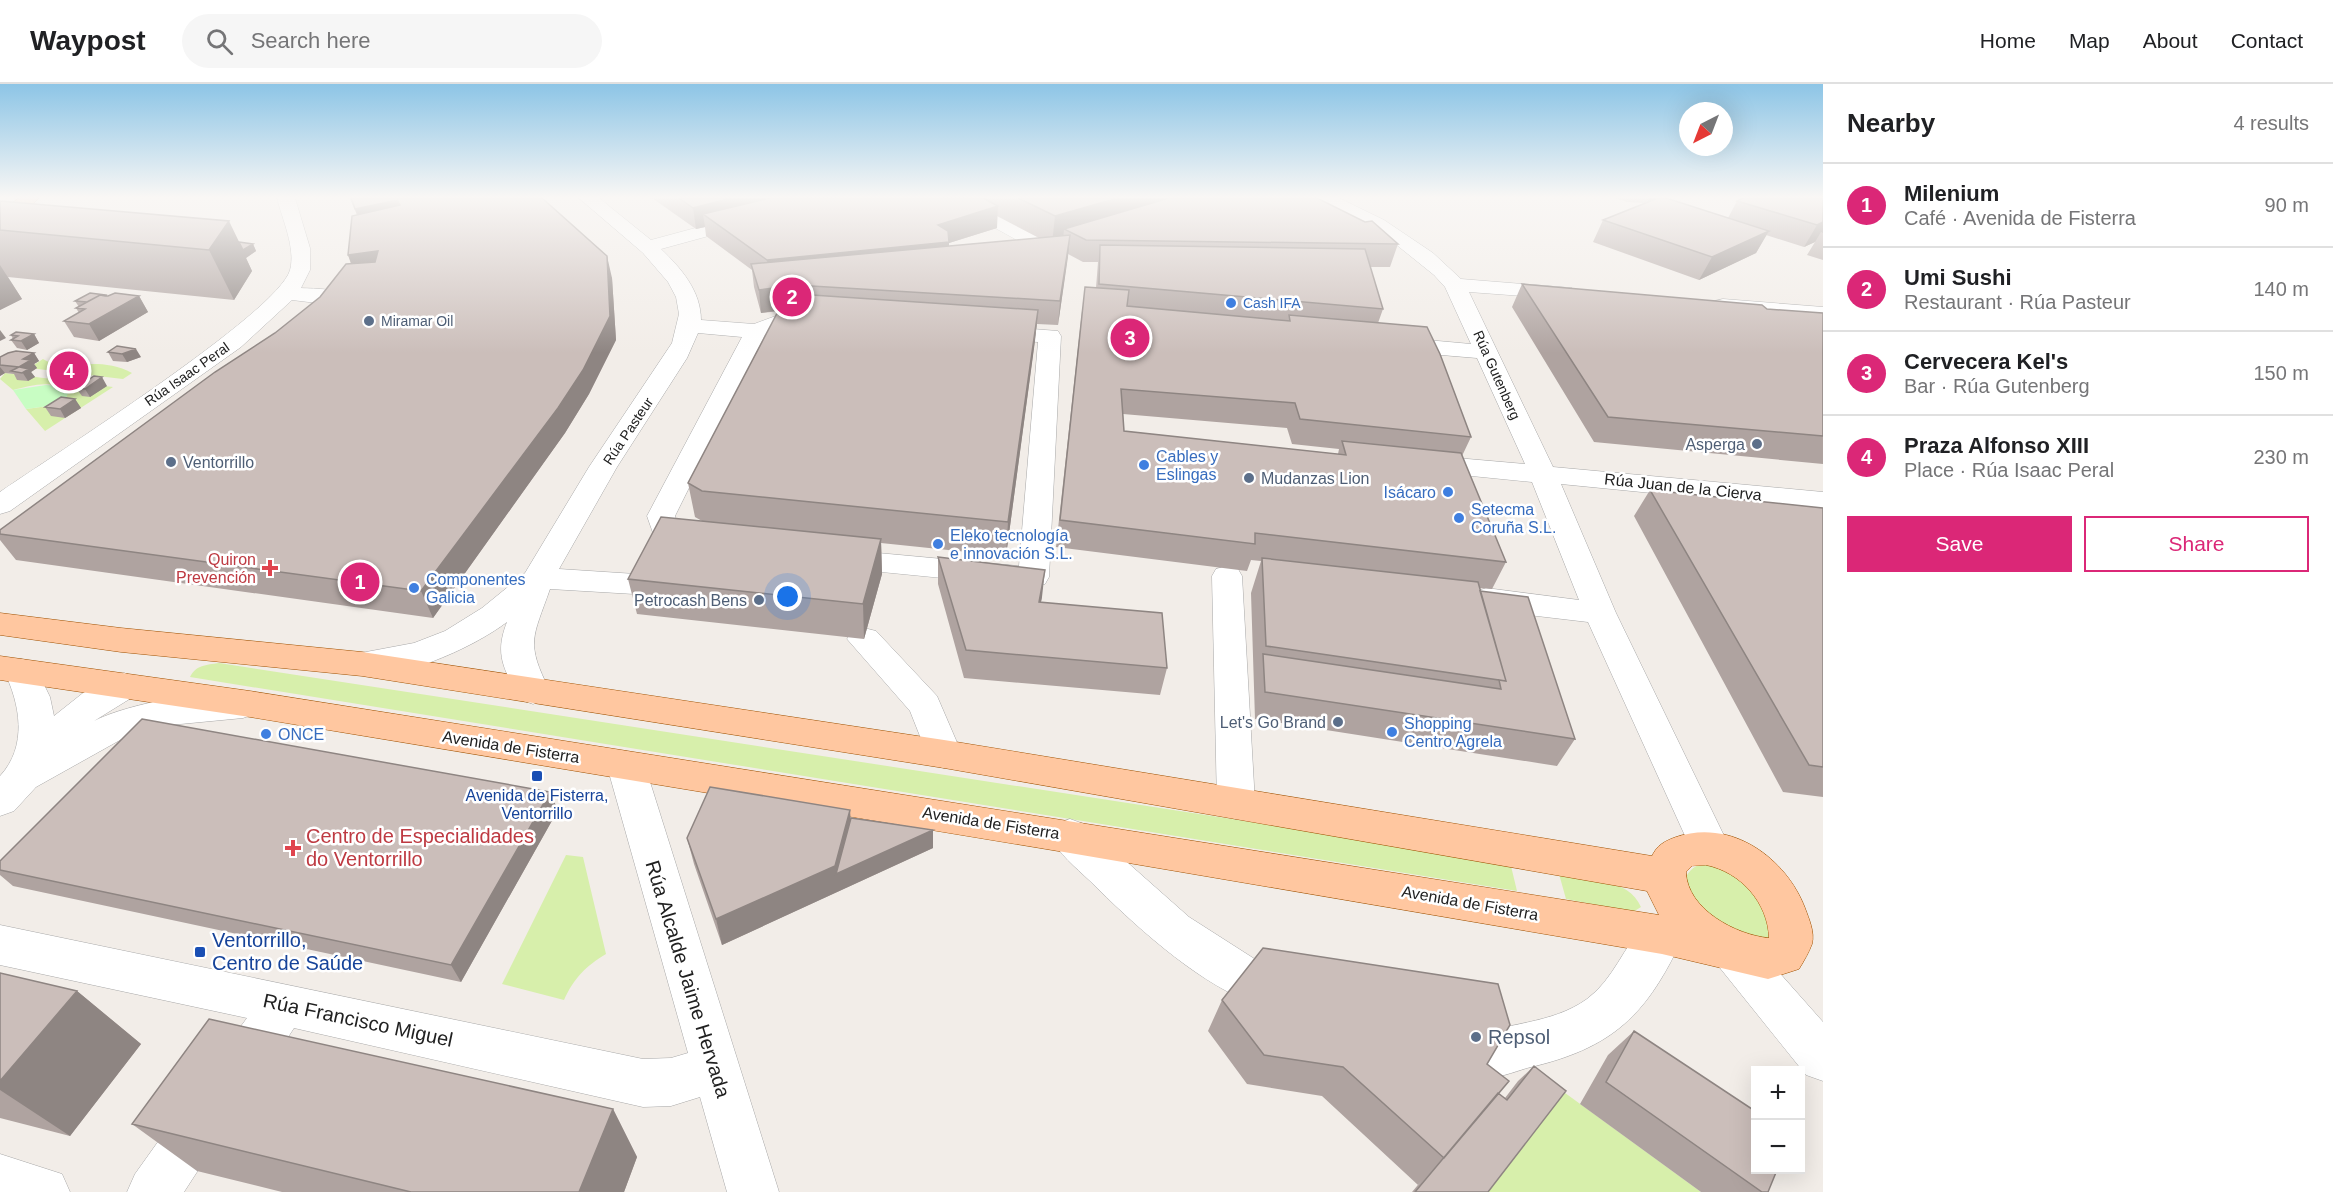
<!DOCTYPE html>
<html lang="en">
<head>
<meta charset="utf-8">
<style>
  :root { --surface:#fff; --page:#f6f6f6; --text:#202124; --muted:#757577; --line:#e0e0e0; --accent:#db2777 }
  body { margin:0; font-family:Helvetica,sans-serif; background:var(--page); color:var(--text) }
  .controls { position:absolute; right:18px; bottom:18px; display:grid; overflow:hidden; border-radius:0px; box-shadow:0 6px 24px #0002 }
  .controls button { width:54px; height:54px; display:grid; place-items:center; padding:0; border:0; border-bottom:2px solid var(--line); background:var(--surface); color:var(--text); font:30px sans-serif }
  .compass { position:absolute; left:1679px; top:18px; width:54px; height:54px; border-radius:50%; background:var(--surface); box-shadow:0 6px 24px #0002; rotate:222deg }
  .you { position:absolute; left:788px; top:513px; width:21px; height:21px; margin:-15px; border:4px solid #fff; border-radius:50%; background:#1a73e8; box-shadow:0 0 0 9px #1a73e833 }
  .badge { display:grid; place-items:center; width:39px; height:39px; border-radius:50%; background:var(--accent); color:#fff; font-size:20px; font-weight:700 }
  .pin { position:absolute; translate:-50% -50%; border:3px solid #fff; box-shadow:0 2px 6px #0006 }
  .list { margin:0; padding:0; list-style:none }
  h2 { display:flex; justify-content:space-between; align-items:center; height:78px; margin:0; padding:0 24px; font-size:26px }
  h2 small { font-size:20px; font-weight:400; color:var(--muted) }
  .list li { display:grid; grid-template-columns:39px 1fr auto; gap:18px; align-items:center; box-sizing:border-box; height:84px; padding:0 24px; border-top:2px solid var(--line) }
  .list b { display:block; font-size:22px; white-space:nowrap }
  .list p { margin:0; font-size:20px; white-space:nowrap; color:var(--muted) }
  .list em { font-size:20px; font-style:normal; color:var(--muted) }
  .actions { display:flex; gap:12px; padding:18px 24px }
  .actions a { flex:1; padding:14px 0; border:2px solid var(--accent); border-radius:0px; text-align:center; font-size:21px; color:var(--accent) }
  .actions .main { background:var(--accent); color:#fff }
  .icon { flex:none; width:33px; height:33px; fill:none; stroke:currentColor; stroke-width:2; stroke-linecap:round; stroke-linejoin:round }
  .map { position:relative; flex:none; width:1823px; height:1108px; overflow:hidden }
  header { display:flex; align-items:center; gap:36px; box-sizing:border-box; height:84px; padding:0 30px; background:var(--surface); border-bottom:2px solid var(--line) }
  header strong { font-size:28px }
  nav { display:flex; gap:33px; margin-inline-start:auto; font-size:21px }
  .search { width:420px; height:54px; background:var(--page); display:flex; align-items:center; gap:15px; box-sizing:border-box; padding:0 21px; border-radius:33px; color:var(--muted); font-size:22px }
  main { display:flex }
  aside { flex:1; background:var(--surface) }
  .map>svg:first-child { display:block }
  .grass { fill:#d7efab }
  .park { fill:#c8fdc3 }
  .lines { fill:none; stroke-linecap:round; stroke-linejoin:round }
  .minor-casing { stroke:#a8a8a8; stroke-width:1 }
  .major-casing { stroke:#9f5100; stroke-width:1 }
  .minor { fill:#fff; fill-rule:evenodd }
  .major { fill:#ffc7a0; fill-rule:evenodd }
  .wall { fill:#afa3a0; fill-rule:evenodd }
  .shaded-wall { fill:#8e8582 }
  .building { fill:#cbbeba; stroke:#8e8582; stroke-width:1.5 }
  .shop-dot { fill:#3f7fe0; stroke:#fff; stroke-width:2 }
  .service-dot { fill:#5c6f8a; stroke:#fff; stroke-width:2 }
  .health-dot { fill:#e0444e; stroke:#fff; stroke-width:2 }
  .transit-dot { fill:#1a4fb4; stroke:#fff; stroke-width:2 }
  .labels { text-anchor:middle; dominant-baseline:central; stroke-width:5; stroke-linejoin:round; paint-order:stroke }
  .far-shop-label { font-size:14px; fill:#366cbe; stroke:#fff; text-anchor:start }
  .far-service-label { font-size:14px; fill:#4e5e75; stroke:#fff; text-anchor:start }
  .far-street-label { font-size:14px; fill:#212121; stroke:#fff }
  .service-label { font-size:16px; fill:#4e5e75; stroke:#fff; text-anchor:end }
  .shop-label { font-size:16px; fill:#366cbe; stroke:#fff; text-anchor:start }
  .street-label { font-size:16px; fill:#212121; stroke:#fff }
  .health-label { font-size:16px; fill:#be3a42; stroke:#fff; text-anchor:end }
  .transit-label { font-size:16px; fill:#164399; stroke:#fff }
  .near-health-label { font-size:20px; fill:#be3a42; stroke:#fff; text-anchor:start }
  .near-transit-label { font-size:20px; fill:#164399; stroke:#fff; text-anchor:start }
  .near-street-label { font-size:20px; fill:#212121; stroke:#fff }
  .near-service-label { font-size:20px; fill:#4e5e75; stroke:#fff; text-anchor:start }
</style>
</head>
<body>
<header>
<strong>Waypost</strong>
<div class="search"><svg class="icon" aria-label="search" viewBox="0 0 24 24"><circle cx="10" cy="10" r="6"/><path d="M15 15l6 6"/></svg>Search here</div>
<nav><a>Home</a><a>Map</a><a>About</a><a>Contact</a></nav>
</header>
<main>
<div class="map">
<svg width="1823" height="1108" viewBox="0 0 1823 1108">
  <rect width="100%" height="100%" fill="#f2ede8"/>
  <path class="grass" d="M43,275C64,289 99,270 132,289L123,295L29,284Z
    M5,289L113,303L45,347L26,325L48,322L68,309C56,294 29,302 13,306L0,295Z
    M219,579L1510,778L1517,807L190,593C196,581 206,581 219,579Z
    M566,771L583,773L606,870C586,882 574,894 564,916L502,900Z
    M1710,778L1760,796L1771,859L1704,833L1685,796C1690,783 1697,781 1710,778Z
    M1559,790C1586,795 1629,794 1641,823L1633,828L1566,815Z
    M1561,1006L1701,1108H1483Z"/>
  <path class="park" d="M46,301L57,302L68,309L66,314L48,322L26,325L13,306Z"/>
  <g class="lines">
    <defs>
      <path id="minor" d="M277,114H295L310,164V186L301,204C316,205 340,203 350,218L330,242H314L311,237L325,220L292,216L241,263L10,427L0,430V408C49,374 278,229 290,186C296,164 282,135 277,114Z
        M579,114H599L651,156L806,114H836L833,118L661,165C681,184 701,207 701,236L754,240L792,226L1058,247L1061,252L1049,493L1045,500L1034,503L659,466L647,432L742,253L698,249L687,274L617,383L559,485L651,491L662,494L667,501L662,508L651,511L550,505C533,554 525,558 550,607L545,616L533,620L521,616C504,586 494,571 507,538C473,564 392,601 350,589L345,580L350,571L414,559L445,547L482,524L525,489L589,383L672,259L679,230L676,213L668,198L643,169ZM794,240L1038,258L1019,482L682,451L675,432L765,251Z
        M941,114H964L1051,159L1054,163L1051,167L1017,172L1010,170L1007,166L1010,162L1022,159Z
        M1314,114H1339L1384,136L1433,169L1461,195L1572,204L1575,209L1572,214L1564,215L1469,208L1553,383L1823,408V426L1561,400L1616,529L1730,764L1724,776L1710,781L1696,776L1588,538L1486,526L1475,522L1470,515L1475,508L1486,504L1579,516L1532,398L1422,387L1412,385L1408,379L1412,373L1422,371L1525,380L1477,274L1394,267L1386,265L1382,260L1386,255L1394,253L1471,260L1445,203L1434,191L1388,154Z
        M1723,215L1823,223V237L1715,227L1712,222L1715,217Z
        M1227,482L1238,485L1242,492L1255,719L1250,730L1236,735L1222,730L1217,719L1212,492L1216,485Z
        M864,544L876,547L937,612L962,670L957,680L944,684L931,680L910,627L847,555L852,547Z
        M21,575L33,578L50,613L54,632L83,609L124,589L136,593L141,602L136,611L94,637C126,620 221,601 255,612L261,621L255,630L243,634L170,641L129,651L36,703L14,727L0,732V692C28,662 20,620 4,587L9,578Z
        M626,667L639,672L645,682L779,1108H727L700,1013L671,1022L643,1023L294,944L256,1002L239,1009L222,1002L215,985L222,968L247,934L0,881V841L643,975L671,974L688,969L607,682L613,672Z
        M1070,735L1084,740L1189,833L1264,881L1270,896L1264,911L1248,917C1194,896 1131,838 1090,797C1075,783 1059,770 1050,752L1056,740Z
        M1662,832L1677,837L1684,851C1647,931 1614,964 1527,984C1514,988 1496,995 1482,994C1477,994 1470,989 1465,987L1458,971L1465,955C1505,938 1551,941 1587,915C1614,895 1623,863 1646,839C1649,835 1657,833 1662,832Z
        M1731,845L1746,851L1823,938V997L1806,991L1716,879L1709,865L1716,851Z
        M202,1012L219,1020L227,1037L219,1054L184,1108H127L135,1090L185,1020Z
        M0,1070L62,1090L70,1108H0Z"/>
      <path id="major" d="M19,114H39L7,143L0,145V129Z
        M0,529L121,544L362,568L944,656L1652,772C1657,761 1665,757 1676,753C1731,734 1786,774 1805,824C1809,835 1815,848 1812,860C1809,868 1804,877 1799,885L1768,895L1662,870L1070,769L250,633L0,596V572L250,607L1659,831L1647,807L944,684L362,592L121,568L0,551ZM1706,781C1741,788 1768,819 1769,854C1736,851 1687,825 1686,788L1692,782Z"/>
    </defs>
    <use href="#minor" class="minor-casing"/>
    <use href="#major" class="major-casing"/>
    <use href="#minor" class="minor"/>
    <use href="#major" class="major"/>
  </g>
  <path class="wall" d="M350,114H542L612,194L616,256L589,310L565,349L433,534L16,476L0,456V446L275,249L320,213L351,180L348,171L357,131Z
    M652,114H1317L1398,160L1390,183H1370L1383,225L1378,239L1471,353L1462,372L1506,478L1492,505L1479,504L1480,507L1575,655L1557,682L1255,635L1251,509L1261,477L1251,476L1247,487L1056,463L1082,227L1096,204L1098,178H1083L1068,170L1058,241L1037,240L1006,472L881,459L882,490L864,555L637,530L628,495L702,437L695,433L688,399L779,227L761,229L754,203L752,186L706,152L705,143L696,145ZM997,132L1039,154L949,162V159L997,144ZM1123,330L1287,344L1292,360L1339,365L1338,370L1124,347Z
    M1616,114H1666L1728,134L1737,117L1823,114V176L1807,171L1815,158L1804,163L1766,151L1756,169L1699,196L1593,158L1603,136L1646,119L1627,118Z
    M0,117L239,158L253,160L256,167L246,174L252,187L234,216L8,193L22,215L0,226Z
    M1522,200L1767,225L1823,229V380L1594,358L1512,223Z
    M106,211L107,212H139L148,228L99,257L74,253L64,237L79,229L76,224L79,223L75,217Z
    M34,250L39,259L27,266L17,264L11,256L13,255L11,251Z
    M108,268L141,273L127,278L113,277Z
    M34,269L39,277L34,280L37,284L31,288L35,293L28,297L17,296L14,290L5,289L0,292V273Z
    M107,302L90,313L82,312L76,304Z
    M75,315L81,324L65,334L51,332L45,323Z
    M1650,406L1823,424V713L1783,708L1634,432Z
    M938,473L1042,513L1041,518L1167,584L1160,611L964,594L938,500Z
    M558,726L461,898L13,802L0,791V777Z
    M851,734L933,764L722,861L694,780L687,754Z
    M0,889L77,907L141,960L70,1052L0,1034Z
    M1222,916L1487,980L1498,1009L1505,1014L1518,997L1534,982L1488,1108H1412L1422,1096L1418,1101L1322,1012L1247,1000L1208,947Z
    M1634,947L1762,1108H1701L1580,1020L1608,971Z
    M613,1025L637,1073L624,1108H282L197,1087L132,1040Z"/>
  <path class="shaded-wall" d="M731,114H816L703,130L705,143L696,145L693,124Z
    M1118,114H1208L1064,145L1063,157L1052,160L1055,132Z
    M1650,114H1661L1647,119Z
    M397,116L404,138L363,147L355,125Z
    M998,122L997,144L949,159V180L769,199L767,176L938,141Z
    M229,137L243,166L253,160L256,167L246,174L252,187L234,216L209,166Z
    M1823,138V149L1821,148L1815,158L1804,163L1817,141Z
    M1769,147L1756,169L1699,196L1712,173Z
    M1070,151L1068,173L1058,241L1060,217Z
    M378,167L386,190L357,194L348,171Z
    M607,172L612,194L616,256L589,310L565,349L433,534L421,507Z
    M0,181L22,215L0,226Z
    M795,201L797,224L761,229L759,206Z
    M139,212L148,228L99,257L89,240Z
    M1038,226L1035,257L1006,472L1008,438Z
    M0,246L6,254L0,257Z
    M34,250L39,259L27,266L21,257Z
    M136,265L141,273L127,278L122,270Z
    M34,269L39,277L34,280L37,284L31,288L35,293L28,297L19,283L23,275Z
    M0,283L5,289L0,292Z
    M102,293L107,302L90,313L85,305Z
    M75,315L81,324L65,334L60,325Z
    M881,455L882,490L864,555L863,520Z
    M1045,486L1042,513L1035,545L1039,518Z
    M550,708L558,726L461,898L451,881Z
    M850,726L852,753L933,746V764L722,861L716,835Z
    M77,907L141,960L70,1052L0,1006V997Z
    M613,1025L637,1073L624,1108H579Z"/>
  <path class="building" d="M351,114H542L607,172L610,232L583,286L558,324L421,507L0,450V446L215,288L275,249L320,213L346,180L375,178L378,167L348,171L352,132L400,121L397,116L355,125Z
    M679,114H731L693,124Z
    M770,114H983L998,122L938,141L948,147L949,158L767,176L703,130Z
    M1018,114H1118L1055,132Z
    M1169,114H1317L1365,138L1372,137L1398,160L1086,156L1064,145Z
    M1658,114H1666L1769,147L1712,173L1603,136Z
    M1743,114H1823V138L1817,141L1737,117Z
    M0,117L229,137L209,166L0,146Z
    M1070,151L1060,217L795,201L759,206L751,180Z
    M239,158L253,160L243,166Z
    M1100,161L1365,165L1383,225L1099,200Z
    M1522,200L1762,221L1767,225L1823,229V352L1608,333Z
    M1085,203L1129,206L1127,222L1290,237L1289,231L1427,243L1440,270L1471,353L1300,335L1295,319L1121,305L1124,347L1346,371L1342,357L1461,369L1506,478L1255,449V460L1060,436Z
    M90,209L106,211L105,212L100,211L87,218L75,217Z
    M115,209L139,212L89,240L64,237L85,225L76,224L100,211L108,212Z
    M797,210L1038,226L1008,438L702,407L688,399L785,214Z
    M16,248L34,250L21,257L11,256L18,252L11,251Z
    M117,262L136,265L122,270L108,268Z
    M16,267L34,269L23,275L31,276L19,283L29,285L22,289L11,287L19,283L0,281V273L8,269Z
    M94,292L102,293L85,305L76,304Z
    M61,313L75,315L60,325L45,323Z
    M1650,406L1823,424V683L1809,681Z
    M661,433L881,455L863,520L628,495Z
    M938,473L1045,486L1039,518L1162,529L1167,584L966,566Z
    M1262,474L1478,498L1506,597L1266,562Z
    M1480,507L1528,513L1575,655L1265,608L1263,570L1501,605L1499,596L1506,597Z
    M142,635L550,708L451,881L0,786V777Z
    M710,703L850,726L835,782L716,835L687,754Z
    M851,734L886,739L933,746L836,790Z
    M1263,864L1498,900L1510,941L1487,980L1509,997L1444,1074L1343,983L1264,971L1222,916Z
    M0,889L77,907L0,997Z
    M209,935L613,1025L579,1108H411L132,1040Z
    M1634,947L1755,1027V1086H1777L1768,1108H1762L1606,998Z
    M1534,982L1566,1007L1488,1108H1415L1498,1009L1507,1016Z"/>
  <linearGradient id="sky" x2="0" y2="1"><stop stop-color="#8dc5e6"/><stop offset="0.42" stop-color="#f9f7f5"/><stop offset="1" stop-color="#f9f7f5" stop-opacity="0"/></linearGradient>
  <rect width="1823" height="269" fill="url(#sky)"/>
  <g class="shop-dot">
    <circle cx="1231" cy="219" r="6"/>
    <circle cx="1144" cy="381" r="6"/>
    <circle cx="1448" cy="408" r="6"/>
    <circle cx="1459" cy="434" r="6"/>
    <circle cx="938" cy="460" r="6"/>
    <circle cx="414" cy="504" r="6"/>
    <circle cx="1392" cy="648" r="6"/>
    <circle cx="266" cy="650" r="6"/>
  </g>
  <g class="service-dot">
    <circle cx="369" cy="237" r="6"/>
    <circle cx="1757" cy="360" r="6"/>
    <circle cx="171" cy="378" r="6"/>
    <circle cx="1249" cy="394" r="6"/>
    <circle cx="759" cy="516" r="6"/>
    <circle cx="1338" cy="638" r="6"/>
    <circle cx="1476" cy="953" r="6"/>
  </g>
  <g class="health-dot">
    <path d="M267 475h6v6h6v6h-6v6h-6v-6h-6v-6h6z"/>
    <path d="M290 755h6v6h6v6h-6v6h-6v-6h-6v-6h6z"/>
  </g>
  <g class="transit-dot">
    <rect x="531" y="686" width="12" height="12" rx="3"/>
    <rect x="194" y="862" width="12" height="12" rx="3"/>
  </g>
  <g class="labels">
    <g class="far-shop-label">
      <text x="1243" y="219">Cash IFA</text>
    </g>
    <g class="far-service-label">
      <text x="381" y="237">Miramar Oil</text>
    </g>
    <g class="far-street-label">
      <text transform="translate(187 290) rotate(-35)">Rúa Isaac Peral</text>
      <text transform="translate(1497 291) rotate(66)">Rúa Gutenberg</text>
      <text transform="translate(628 347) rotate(-56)">Rúa Pasteur</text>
    </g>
    <g class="service-label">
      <text x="1745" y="360">Asperga</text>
      <text x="183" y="378" text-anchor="start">Ventorrillo</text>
      <text x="1261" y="394" text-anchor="start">Mudanzas Lion</text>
      <text x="747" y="516">Petrocash Bens</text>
      <text x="1326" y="638">Let's Go Brand</text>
    </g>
    <g class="shop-label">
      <text x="1156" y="372">Cables y<tspan x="1156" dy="18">Eslingas</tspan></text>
      <text x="1436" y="408" text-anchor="end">Isácaro</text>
      <text x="1471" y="425">Setecma<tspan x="1471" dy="18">Coruña S.L.</tspan></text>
      <text x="950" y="451">Eleko tecnología<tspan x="950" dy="18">e innovación S.L.</tspan></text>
      <text x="426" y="495">Componentes<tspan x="426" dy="18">Galicia</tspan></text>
      <text x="1404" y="639">Shopping<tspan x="1404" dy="18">Centro Agrela</tspan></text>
      <text x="278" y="650">ONCE</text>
    </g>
    <g class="street-label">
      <text transform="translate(1683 403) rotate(6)">Rúa Juan de la Cierva</text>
      <text transform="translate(511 663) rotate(9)">Avenida de Fisterra</text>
      <text transform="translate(991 739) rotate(9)">Avenida de Fisterra</text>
      <text transform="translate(1470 819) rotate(10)">Avenida de Fisterra</text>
    </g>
    <g class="health-label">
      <text x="256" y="475">Quiron<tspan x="256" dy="18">Prevención</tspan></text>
    </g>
    <g class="transit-label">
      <text x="537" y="711">Avenida de Fisterra,<tspan x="537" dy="18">Ventorrillo</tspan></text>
    </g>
    <g class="near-health-label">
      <text x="306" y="752">Centro de Especialidades<tspan x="306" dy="23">do Ventorrillo</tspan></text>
    </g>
    <g class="near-transit-label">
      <text x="212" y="856">Ventorrillo,<tspan x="212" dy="23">Centro de Saúde</tspan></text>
    </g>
    <g class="near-street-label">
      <text transform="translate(688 895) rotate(73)">Rúa Alcalde Jaime Hervada</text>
      <text transform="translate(358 936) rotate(12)">Rúa Francisco Miguel</text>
    </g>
    <g class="near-service-label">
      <text x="1488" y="953">Repsol</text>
    </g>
  </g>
</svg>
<div class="controls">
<button>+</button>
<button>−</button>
</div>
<svg class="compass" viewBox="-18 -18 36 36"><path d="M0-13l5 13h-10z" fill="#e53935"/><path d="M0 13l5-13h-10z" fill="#757577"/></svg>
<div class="you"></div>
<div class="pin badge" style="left:360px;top:498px">1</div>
<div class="pin badge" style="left:792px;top:213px">2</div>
<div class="pin badge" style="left:1130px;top:254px">3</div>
<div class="pin badge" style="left:69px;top:287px">4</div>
</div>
<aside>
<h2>Nearby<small>4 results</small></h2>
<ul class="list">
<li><span class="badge">1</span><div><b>Milenium</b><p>Café · Avenida de Fisterra</p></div><em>90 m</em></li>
<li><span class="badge">2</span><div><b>Umi Sushi</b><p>Restaurant · Rúa Pasteur</p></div><em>140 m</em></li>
<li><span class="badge">3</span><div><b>Cervecera Kel's</b><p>Bar · Rúa Gutenberg</p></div><em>150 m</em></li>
<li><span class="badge">4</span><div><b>Praza Alfonso XIII</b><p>Place · Rúa Isaac Peral</p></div><em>230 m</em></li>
</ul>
<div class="actions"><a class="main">Save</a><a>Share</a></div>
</aside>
</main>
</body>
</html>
